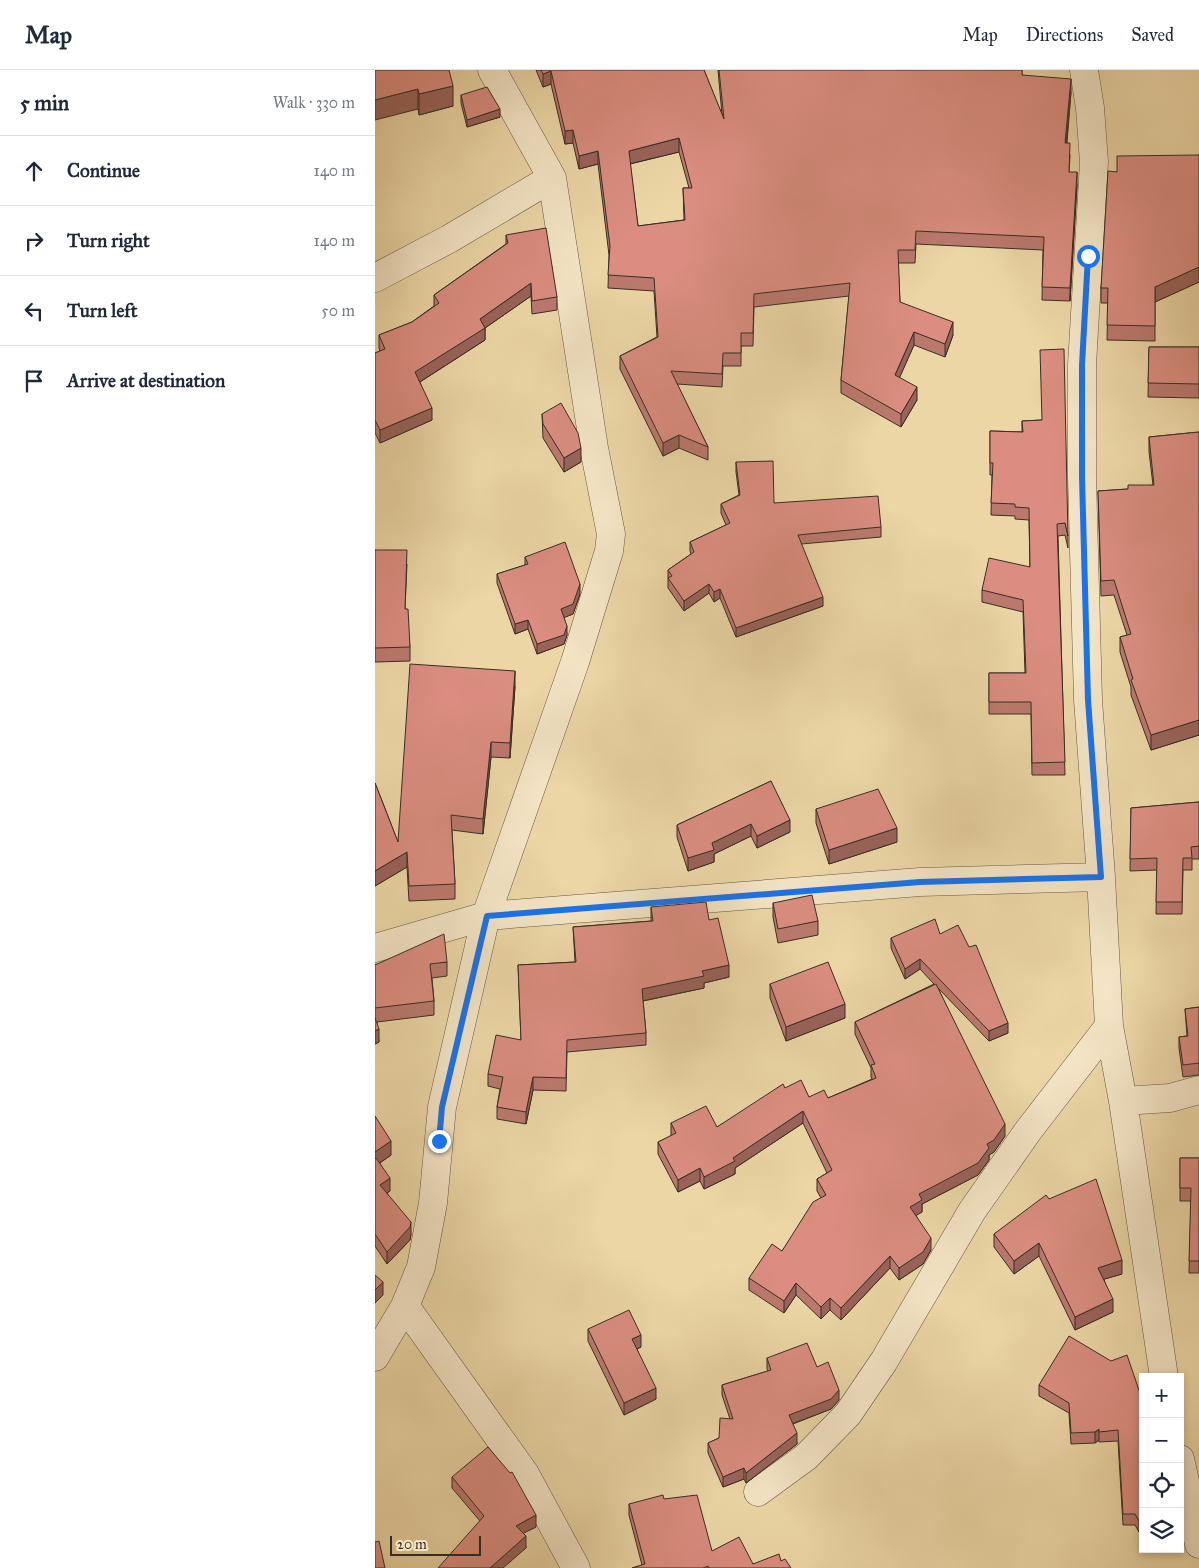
<!DOCTYPE html>
<html lang="en">
<head>
<meta charset="utf-8">
<style>
  :root { --surface:#fff; --page:#f2f2f3; --text:#1f2937; --muted:#747a83; --line:#e0e1e3 }
  body { margin:0; font-family:"IM FELL Great Primer",serif; background:var(--page); color:var(--text) }
  .controls { position:absolute; right:15px; bottom:15px; display:grid; overflow:hidden; border-radius:0px; box-shadow:0 2px 8px #0003 }
  .controls button { width:45px; height:45px; display:grid; place-items:center; padding:0; border:0; border-bottom:1px solid var(--line); background:var(--surface); color:var(--text); font:25px sans-serif }
  .scale { position:absolute; left:15px; bottom:12px; width:91px; box-sizing:border-box; padding-left:5px; border:2px solid #382e24; border-top:0; font-size:14px; line-height:18px; white-space:nowrap; color:#382e24; -webkit-text-stroke:4px #f3e4c5; paint-order:stroke }
  .stop { position:absolute; width:15px; height:15px; margin:-11px; border:4px solid #1a73e8; border-radius:50%; background:#fff }
  .stop.end { background:#1a73e8; border-color:#fff; box-shadow:0 1px 5px #0008 }
  .list { margin:0; padding:0; list-style:none }
  h2 { display:flex; justify-content:space-between; align-items:center; height:65px; margin:0; padding:0 20px; font-size:21px }
  h2 small { font-size:16px; font-weight:400; color:var(--muted) }
  .list li { display:grid; grid-template-columns:32px 1fr auto; gap:15px; align-items:center; box-sizing:border-box; height:70px; padding:0 20px; border-top:1px solid var(--line) }
  .list b { display:block; font-size:19px; white-space:nowrap }
  .list em { font-size:16px; font-style:normal; color:var(--muted) }
  .icon { flex:none; width:28px; height:28px; fill:none; stroke:currentColor; stroke-width:2; stroke-linecap:round; stroke-linejoin:round }
  .map { position:relative; flex:none; width:824px; height:1498px; overflow:hidden }
  header { display:flex; align-items:center; gap:30px; box-sizing:border-box; height:70px; padding:0 25px; background:var(--surface); border-bottom:1px solid var(--line) }
  header strong { font-size:24px }
  nav { display:flex; gap:28px; margin-inline-start:auto; font-size:18px }
  main { display:flex }
  aside { flex:1; background:var(--surface) }
  .map>svg:first-child { display:block }
  .lines { fill:none; stroke-linecap:round; stroke-linejoin:round }
  .street-casing { stroke:#655844; stroke-width:29 }
  .street { stroke:#f3e4c5; stroke-width:28 }
  .wall { fill:#bb796e; stroke:#382e24; fill-rule:evenodd }
  .shaded-wall { fill:#99635a; stroke:#382e24 }
  .building { fill:#da8d80; stroke:#382e24; fill-rule:evenodd }
  .route { stroke:#1a73e8; stroke-width:6 }
</style>
</head>
<body>
<header>
<strong>Map</strong>
<nav><a>Map</a><a>Directions</a><a>Saved</a></nav>
</header>
<main>
<aside>
<h2>5 min<small>Walk · 330 m</small></h2>
<ul class="list">
<li><svg class="icon" aria-label="ahead" viewBox="0 0 24 24"><path d="M12 20V5M6 11l6-6 6 6"/></svg><div><b>Continue</b></div><em>140 m</em></li>
<li><svg class="icon" aria-label="right" viewBox="0 0 24 24"><path d="M7 20v-9h11M14 6l5 5-5 5"/></svg><div><b>Turn right</b></div><em>140 m</em></li>
<li><svg class="icon" aria-label="left" viewBox="0 0 24 24"><path d="M17 20v-9H6M10 6l-5 5 5 5"/></svg><div><b>Turn left</b></div><em>50 m</em></li>
<li><svg class="icon" aria-label="arrive" viewBox="0 0 24 24"><path d="M6 21V4h12l-3 4 3 4H6"/></svg><div><b>Arrive at destination</b></div></li>
</ul>
</aside>
<div class="map">
<svg width="824" height="1498" viewBox="0 0 824 1498">
  <rect width="100%" height="100%" fill="#ecd6a6"/>
  <filter id="stains"><feTurbulence type="fractalNoise" baseFrequency=".004" numOctaves="4"/><feColorMatrix values="0 0 0 0 .2 0 0 0 0 .09 0 0 0 0 .02 0 0 0 .5 -.17"/></filter>
  <radialGradient id="worn" r=".72"><stop offset=".6" stop-color="#630" stop-opacity="0"/><stop offset="1" stop-color="#630" stop-opacity=".3"/></radialGradient>
  <g class="lines">
    <defs>
      <path id="street" d="M709,0L715,38L719,92L707,295V407L713,630L726,807L734,956L748,1031L789,1307
        M0,208L74,169L177,108
        M0,878L111,846L545,812L726,807
        M748,1031L795,1028L824,1020
        M30,1236L150,1404L201,1498
        M0,1287L30,1236L46,1197L58,1133L67,1037L111,846L200,592L234,481L236,464L219,378L177,108L117,0
        M805,1389L824,1474
        M383,1422L431,1387L473,1344L509,1291L597,1141L653,1061L734,956"/>
    </defs>
    <use href="#street" class="street-casing"/>
    <use href="#street" class="street"/>
  </g>
  <path class="wall" d="M0,0L78,36L44,45L43,39Z
    M161,0H329L347,45L343,0H647V5L696,22L692,73L695,86L694,102L702,115L695,231L667,230L668,180L541,174L540,193H523L525,232L578,265L570,287L539,275L524,308L542,330L526,357L466,323V310L474,226L379,237L378,276H366V296H348L347,317L302,314L333,377V390L304,378L288,386L245,299V286L282,267L279,221L233,218L234,185L223,94L204,99L198,73L190,74L176,14L168,17ZM304,82L314,118H308L309,150L263,156L255,94Z
    M86,25L125,47L92,57L86,33Z
    M824,85V212L780,232V271L732,270L733,233H726V218L742,102Z
    M131,165L182,227V240L157,244L156,226L110,258V270L45,312L57,350L5,373L0,363V283L5,281L4,278V265L37,252L59,236V225L131,174Z
    M774,277H824V328L773,327Z
    M167,344L206,392L189,402L168,368Z
    M667,350L693,466V478L690,465L683,466L690,705H657L656,644H614V603H650L648,542L607,532V520L655,497L654,450L640,449V446L616,445L617,405H615V361L647,362V351Z
    M824,362V665L776,680L756,625V617L745,582V567L752,565L739,525L726,526L723,421L753,419L778,415L774,382V367Z
    M361,392L399,433L506,457V467L426,474L448,536L361,567L345,528L339,532L334,523L309,541L293,518V500L316,484L315,481V472L351,455L346,443V434L364,425L361,402Z
    M0,480L32,494L30,539L35,577V591L0,592Z
    M150,487L205,524L198,544L189,547L192,565L189,574L162,584L153,559L140,564L122,513V504L150,495Z
    M140,616L135,688L116,687L108,764L77,760L80,814V829L34,831L32,797L0,816V713L23,772Z
    M396,711L415,762L382,778L376,766L339,784V792L313,801L302,767V755Z
    M824,732V789H817V800H808L807,844H781L782,800L755,801L756,738Z
    M441,739L522,772L454,794L441,753Z
    M398,833L443,851V865L403,873L398,847Z
    M276,837L334,850L354,907L329,913V918L268,931L271,963V975L192,982L191,1021L158,1020L151,1054L122,1049V1037L125,1019L113,1016V1004L146,970L143,895L200,892L198,857L276,851Z
    M565,864L633,963L614,971L563,918L630,1066L619,1082L614,1085V1090L603,1105L547,1134V1142L541,1145L556,1180L548,1194L524,1210L515,1198L466,1250L455,1240L446,1249L421,1225L409,1243L374,1220V1208L407,1181L446,1128L442,1121V1109L452,1103L428,1053L360,1098V1104L329,1119L325,1111L303,1122L283,1084V1072L296,1066V1053L342,1057L410,1018L434,1027L453,1028L497,1009L496,1007V998L480,964V952L559,914L545,899L530,909L516,878V868Z
    M72,892V906L57,908L59,931V945L2,952L4,972L0,974V895Z
    M395,914L470,948L411,971L395,928Z
    M824,937V1005L808,1007L804,978V967L812,966L810,939Z
    M0,1046L16,1085L5,1093L15,1121L12,1123L36,1164L35,1170L12,1194L0,1176Z
    M805,1088H824V1203H814L816,1131H805Z
    M674,1129L747,1204L729,1209L738,1242L700,1260L664,1186L639,1204L619,1177V1164Z
    M213,1259L266,1277L262,1279L281,1329L249,1345L213,1271Z
    M392,1288L442,1297L464,1330L456,1339L418,1354L422,1374L371,1413L369,1409L348,1417L333,1383V1373L344,1368L355,1349L347,1325V1315L393,1301L392,1299Z
    M664,1315L766,1326L768,1325V1460L764,1462L760,1455H748L743,1371L724,1372V1370L720,1373L696,1374L694,1343L664,1326Z
    M77,1407L161,1457L148,1463L151,1478L105,1451L77,1418Z
    M289,1429L337,1481L378,1494L406,1491L416,1498H257L267,1495L254,1445V1434Z"/>
  <path class="shaded-wall" d="M176,1V14L168,17V4Z
    M696,9V22L690,86V73Z
    M78,16V36L44,45V24Z
    M43,19V39L0,50V30Z
    M125,39V47L92,57V50Z
    M198,60V73L190,74V61Z
    M304,68V82L254,94V81Z
    M223,81V94L204,99V86Z
    M702,102V115L695,231V218Z
    M824,197V212L780,232V217Z
    M156,213V226L110,258V270L40,315V302L105,249Z
    M578,252V265L570,287V274Z
    M539,262V275L520,318V305Z
    M542,317V330L526,357V344Z
    M57,338V350L5,373V360Z
    M304,365V378L288,386V373Z
    M206,378V392L189,402V388Z
    M205,514V524L198,544L186,549V539Z
    M334,514V523L309,541V531Z
    M345,519V528L339,532V522Z
    M448,527V536L361,567V558Z
    M153,550V559L140,564V554Z
    M192,556V565L189,574L162,584V574Z
    M140,601V616L135,688V673Z
    M824,650V665L776,680V665Z
    M116,672V687L108,764V749Z
    M415,750V762L382,778V766Z
    M376,754V766L339,784V792L313,801V788L337,773Z
    M522,758V772L454,794V780Z
    M32,782V797L0,816V801Z
    M545,889V899L530,909V899Z
    M354,895V907L329,913V918L267,931V919L327,901Z
    M470,934V948L411,971V957Z
    M633,953V963L614,971V961Z
    M4,959V972L0,974V961Z
    M158,1007V1020L151,1054V1042Z
    M428,1041V1053L360,1098V1104L329,1119V1107Z
    M630,1054V1066L619,1082L614,1085V1090L603,1105L547,1134V1142L535,1149V1137L544,1124L612,1074Z
    M16,1071V1085L0,1096V1082Z
    M325,1098V1111L303,1122V1110Z
    M15,1108V1121L5,1127V1115Z
    M36,1152V1164L35,1170L12,1194V1182Z
    M556,1168V1180L548,1194L524,1210V1198Z
    M664,1173V1186L639,1204V1191Z
    M515,1186V1198L466,1250V1238Z
    M747,1190V1204L723,1211V1198Z
    M8,1212V1225L0,1233V1220Z
    M421,1213V1225L409,1243V1231Z
    M455,1228V1240L446,1249V1237Z
    M738,1229V1242L700,1260V1247Z
    M266,1265V1277L257,1281V1269Z
    M281,1318V1329L249,1345V1333Z
    M464,1320V1330L456,1339L414,1355V1345Z
    M724,1359V1370L720,1373V1362Z
    M422,1363V1374L371,1413V1403Z
    M369,1398V1409L348,1417V1407Z
    M161,1445V1457L141,1467V1456Z
    M768,1450V1460L764,1462V1451Z
    M151,1466V1478L128,1498H115Z"/>
  <path class="building" d="M0,0H74L78,16L44,24L43,19L0,30Z
    M166,0H329L349,49L344,0H647V5L696,9L690,73H695L694,102H702L695,218L667,217L669,167L541,161L540,180H523L525,232L578,252L570,274L539,262L520,305L542,317L526,344L466,310L475,213L379,224L378,263H366V283H348L347,304L296,301L333,377L304,365L288,373L245,286L283,267L279,208L233,205L235,176L223,81L204,86L198,60L190,61L176,1L168,4ZM304,68L317,118H308L310,150L263,156L254,81Z
    M112,17L125,39L92,50L86,25Z
    M824,85V197L780,217V256L732,255L733,218H726L733,101L742,102V86Z
    M171,158L182,227L157,231L156,213L105,249L110,258L40,302L57,338L5,360L0,350V283L10,279L4,265L37,252L64,233L59,225L133,173L131,165Z
    M774,277H824V314L773,313Z
    M689,279L693,466L690,453L682,454L690,692L657,693L656,632H614V603H651L648,530L607,520L614,488L655,497L654,438L640,437V434L616,433L618,393H615V361L648,362L647,351L667,350L665,280Z
    M186,333L203,363L206,378L189,388L168,354L167,344Z
    M824,362V650L776,665L756,610L758,609L745,567L756,564L739,510L726,511L723,421L753,419V415H779L774,367Z
    M398,391L399,433L503,426L506,457L423,465L448,527L361,558L345,519L339,522L334,514L309,531L293,508L297,506L293,500L319,482L315,472L355,453L346,434L365,425L361,392Z
    M190,472L205,514L198,534L186,539L192,556L189,565L162,574L153,550L140,554L122,504L153,494L150,487Z
    M0,480H32L30,539H33L35,577L0,578Z
    M35,594L140,601L135,673L116,672L108,749L76,745L80,814L34,816L32,782L0,801V713L23,772Z
    M396,711L415,750L382,766L376,754L337,773L339,780L313,788L302,755Z
    M503,719L522,758L454,780L441,739Z
    M824,732V776L816,777L817,788H808L807,832H781L782,788L755,789L756,738Z
    M437,825L443,851L403,859L398,833Z
    M331,832L334,850L343,848L354,895L327,901L329,906L267,919L271,963L192,970L191,1008L158,1007L151,1042L122,1037L128,1007L113,1004L121,965L146,970L143,895L201,892L198,857L278,851L276,837Z
    M560,849L565,864L583,855L594,877L601,875L633,953L614,961L545,889L530,899L516,868Z
    M69,864L72,892L55,894L59,931L0,938V895Z
    M453,892L470,934L411,957L395,914Z
    M561,914L630,1054L619,1070L612,1074L614,1078L603,1093L544,1124L547,1130L535,1137L556,1168L548,1182L524,1198L515,1186L466,1238L455,1228L446,1237L421,1213L409,1231L374,1208L397,1174L407,1181L438,1132L451,1125L442,1109L457,1100L428,1041L358,1088L360,1091L329,1107L325,1098L303,1110L283,1072L301,1063L296,1053L331,1036L342,1057L408,1014L410,1018L426,1010L434,1027L449,1020L453,1028L501,1008L496,995L500,994L480,952Z
    M824,937V993L808,995L804,967L813,966L810,939Z
    M0,948L4,959L0,961Z
    M0,1046L16,1071L0,1082Z
    M1,1088L15,1108L5,1115L36,1152L35,1157L12,1182L0,1164V1089Z
    M805,1088H824V1191H814L816,1118H805Z
    M721,1109L747,1190L723,1198L738,1229L700,1247L664,1173L639,1191L619,1164L671,1125L674,1129Z
    M0,1205L8,1212L0,1220Z
    M254,1240L266,1265L257,1269L281,1318L249,1333L213,1259Z
    M694,1266L736,1291L752,1285L766,1326L768,1325V1450L764,1451L760,1444H748L743,1360L724,1362V1359L720,1362L696,1363L694,1333L664,1315Z
    M432,1273L442,1297L453,1292L464,1320L456,1329L414,1345L422,1363L371,1403L369,1398L348,1407L333,1373L344,1368L345,1348L358,1349L347,1315L396,1300L392,1288Z
    M113,1377L135,1403L137,1402L161,1445L141,1456L151,1466L115,1498H63L109,1446L77,1407Z
    M288,1425L289,1429L322,1425L337,1481L364,1467L378,1494L404,1484L406,1491L410,1489L416,1498H334L333,1496L328,1498H257L270,1494L254,1434Z
    M4,1471L10,1498H0V1472Z"/>
  <g class="lines">
    <path class="route" d="M64,1071L67,1037L112,846L545,812L726,807L713,630L707,407V295L713,186"/>
  </g>
  <rect width="100%" height="100%" filter="url(#stains)"/>
  <rect width="100%" height="100%" fill="url(#worn)"/>
</svg>
<div class="controls">
<button>+</button>
<button>−</button>
<button><svg class="icon" aria-label="locate" viewBox="0 0 24 24"><circle cx="12" cy="12" r="6"/><path d="M12 2v4M12 18v4M2 12h4M18 12h4"/></svg></button>
<button><svg class="icon" aria-label="layers" viewBox="0 0 24 24"><path d="M12 4l9 5-9 5-9-5zM3 14l9 5 9-5"/></svg></button>
</div>
<div class="scale">20 m</div>
<div class="stop" style="left:713px;top:186px"></div>
<div class="stop end" style="left:64px;top:1071px"></div>
</div>
</main>
</body>
</html>
